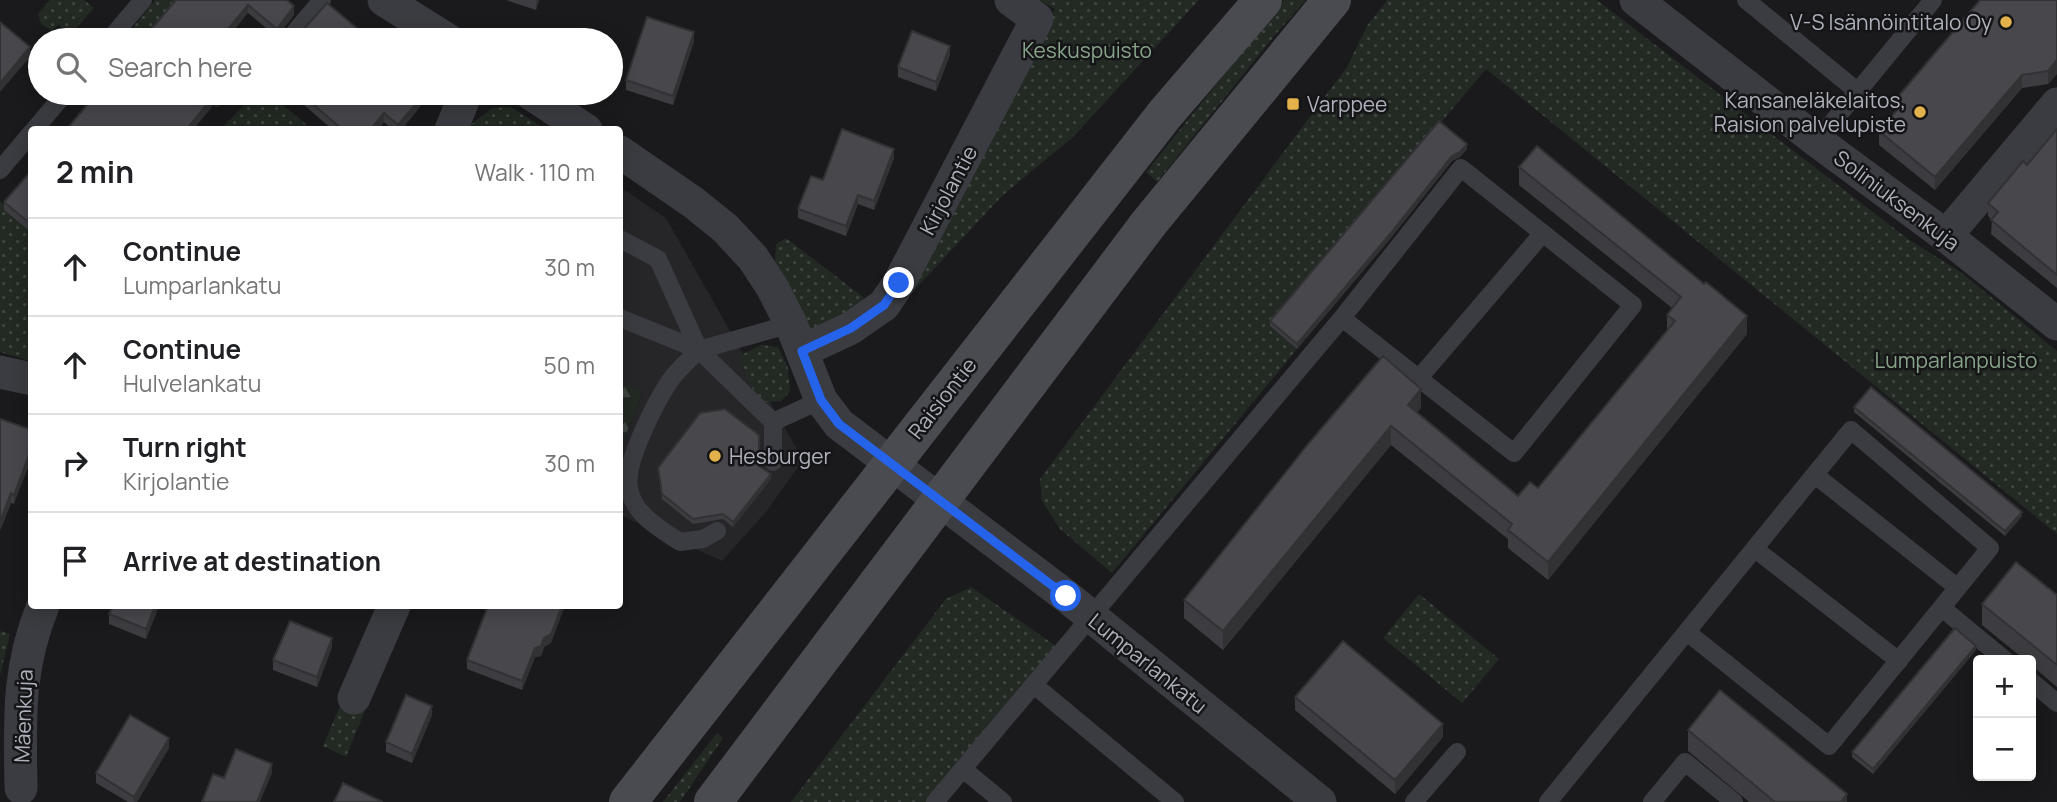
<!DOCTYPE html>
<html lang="en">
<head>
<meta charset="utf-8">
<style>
  :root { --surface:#fff; --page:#f6f6f6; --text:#202124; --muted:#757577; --line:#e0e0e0 }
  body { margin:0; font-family:Manrope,sans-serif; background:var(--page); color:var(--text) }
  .controls { position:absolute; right:21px; bottom:21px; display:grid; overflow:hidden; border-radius:7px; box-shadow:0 4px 18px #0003 }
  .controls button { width:63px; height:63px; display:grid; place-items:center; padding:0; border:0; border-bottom:2px solid var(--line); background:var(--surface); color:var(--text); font:35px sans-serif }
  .stop { position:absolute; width:21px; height:21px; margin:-16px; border:5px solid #2563eb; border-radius:50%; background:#fff }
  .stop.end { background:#2563eb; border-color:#fff; box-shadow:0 2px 7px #0008 }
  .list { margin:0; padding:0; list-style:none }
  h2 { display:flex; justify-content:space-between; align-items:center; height:91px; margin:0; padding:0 28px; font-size:30px }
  h2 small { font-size:23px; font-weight:400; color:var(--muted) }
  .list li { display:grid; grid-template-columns:46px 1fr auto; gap:21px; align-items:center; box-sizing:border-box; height:98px; padding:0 28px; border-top:2px solid var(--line) }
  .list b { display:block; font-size:26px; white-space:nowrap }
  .list p { margin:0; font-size:23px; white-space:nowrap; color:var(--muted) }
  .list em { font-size:23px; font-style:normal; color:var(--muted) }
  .icon { flex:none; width:38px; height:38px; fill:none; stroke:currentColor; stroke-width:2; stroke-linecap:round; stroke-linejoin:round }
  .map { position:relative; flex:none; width:2057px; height:802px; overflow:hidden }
  .search { position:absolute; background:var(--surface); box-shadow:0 4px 18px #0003; left:28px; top:28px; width:595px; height:77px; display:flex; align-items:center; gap:18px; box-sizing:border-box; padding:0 24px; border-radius:38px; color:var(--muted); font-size:26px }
  .panel { position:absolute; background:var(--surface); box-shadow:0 4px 18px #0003; left:28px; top:126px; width:595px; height:483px; border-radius:7px }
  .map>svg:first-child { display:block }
  .built { fill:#262629 }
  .grass { fill:url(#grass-dots) }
  .forest { fill:url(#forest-firs) }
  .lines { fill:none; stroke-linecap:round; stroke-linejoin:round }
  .lane { stroke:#3b3c41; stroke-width:18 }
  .street { stroke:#3b3c41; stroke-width:33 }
  .secondary { stroke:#4a4b51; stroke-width:38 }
  .wall { fill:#3d3d41 }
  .shaded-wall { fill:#323235 }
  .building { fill:#47474c; stroke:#323235; stroke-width:2 }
  .route { stroke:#2563eb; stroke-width:9 }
  .poi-dot { fill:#e4b24a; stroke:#151517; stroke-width:2.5 }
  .labels { text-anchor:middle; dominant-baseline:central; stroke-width:5; stroke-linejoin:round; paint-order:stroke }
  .poi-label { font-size:21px; fill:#aeb1bb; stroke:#151517; text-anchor:end }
  .park-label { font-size:21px; fill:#87a489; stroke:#151517 }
  .street-label { font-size:21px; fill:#aeb1bb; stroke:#151517 }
</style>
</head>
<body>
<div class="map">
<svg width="2057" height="802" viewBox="0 0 2057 802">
  <defs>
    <pattern id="grass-dots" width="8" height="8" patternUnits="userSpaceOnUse" patternTransform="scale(1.75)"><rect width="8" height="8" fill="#222a23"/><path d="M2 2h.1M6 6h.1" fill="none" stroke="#404641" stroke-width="1.8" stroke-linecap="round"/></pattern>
    <pattern id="forest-firs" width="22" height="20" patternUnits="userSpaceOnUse" patternTransform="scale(1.75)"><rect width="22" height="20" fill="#222a23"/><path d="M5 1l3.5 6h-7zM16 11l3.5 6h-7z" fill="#404641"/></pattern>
  </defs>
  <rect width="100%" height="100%" fill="#1a1a1c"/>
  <path class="built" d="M620,187L666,218L803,460L766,512L722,561L620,515V450L643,392L620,383Z"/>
  <path class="grass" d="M50,0H84L94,8L71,34L59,25L51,30L41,24L38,14Z
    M155,0H183L196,40H133L127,35Z
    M1039,0H1199L1073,137L1002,196L904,301L1055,9Z
    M1284,0H1306L1275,35L1157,182L1146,172Z
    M1387,0H1597L1908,239L1962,273L2057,351V534L1486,69L1270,326L1297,349L1112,573L1060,529L1042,501L1040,479L1347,67L1367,26Z
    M195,93H232L217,108Z
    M255,93H268L312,129H221Z
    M510,107L546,129L464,130L492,108Z
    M0,201L31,228V361L0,352Z
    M786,238L863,297L864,308L841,327L809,329L775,261L776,244Z
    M761,345L778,347L788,368L790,392L781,401L765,402L754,392L739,356Z
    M971,587L1056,646L928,802H791L946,599Z
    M1419,594L1499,659L1462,703L1383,638Z
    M0,631L10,634L0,675Z
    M343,699L366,708L346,757L323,746Z
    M717,733L723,738L680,802H663Z"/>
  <path class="forest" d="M620,383L643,391L620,450Z"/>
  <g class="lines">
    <path class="lane" d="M1746,0L1857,91
      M109,40L143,0
      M288,40L322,0
      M34,130L65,93
      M1817,141L1933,0
      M0,170L32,132
      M620,239L658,259L699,350L791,324
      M620,318L699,350L773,422L821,400
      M699,350C689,360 677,370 669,382C655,404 624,463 629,488C633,514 660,529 680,542L703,539L717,531
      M1419,378L1543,233
      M773,422V462
      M1815,475L1958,588
      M1755,549L1899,661
      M1942,608L2005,660
      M2031,681L2057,703
      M1034,685L1175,802
      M963,769L1003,802
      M935,802L1342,318L1461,168L1633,305L1514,453L1342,318
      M1414,802L1457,752
      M1548,802L1851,430L1990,548L1829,746L1687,632
      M1652,802L1685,762L1734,802"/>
    <path class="street" d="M384,0L448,40
      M1636,0L1817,141L1946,236L2057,324
      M530,93L586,130
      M451,130L466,93
      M620,152L694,203L725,228L753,258L772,287L791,324L821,400L839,424L1066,596L1320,802
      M1946,236L2057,104
      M802,351L851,328L884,305L899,283L1037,19L1011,0
      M0,372L32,379
      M354,698L394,606
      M21,788C20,721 17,669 43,606"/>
    <path class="secondary" d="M628,802L1165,114L1263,0
      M713,802L1149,223L1332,0"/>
  </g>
  <path class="wall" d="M176,0H287L294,15L277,37L248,13Z
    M506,0H539L536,10Z
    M2057,0V74L2048,84L2022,88L1935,190L1879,145V131L1896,111V99Z
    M694,41L673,105L626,90V80Z
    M950,55L936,91L898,77V67Z
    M290,93H428V97L401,130H393L384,122L378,130H333Z
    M1439,121L1467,149L1460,157L1452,161L1390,239L1297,349L1270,326V321Z
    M2057,129V288L1991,234L1992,220L1988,216V203L2027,165Z
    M894,158L874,210L858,204L846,236L798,218V209L823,180Z
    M1519,167L1747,334L1548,580L1508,548V539L1391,445L1223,650L1184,618V600L1309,443L1421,408L1417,412L1518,496L1538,488L1667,331V315L1672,308L1519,185Z
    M32,170V233L4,210V202Z
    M1854,407L2022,516L2005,536L1854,412Z
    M32,430L14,504L11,503L0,531Z
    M759,466L771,479L733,527L723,519L693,524L662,499L658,468Z
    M2057,595V687L2031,665V660H2025L1982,625V604Z
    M112,606H159L146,639L109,624V614Z
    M551,643L544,647L541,656L535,657L522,690L467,669V660Z
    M332,647L317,687L273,670V660Z
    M1976,650L1873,774L1852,757V752Z
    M1295,697L1443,737L1395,794L1295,710Z
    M432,715L412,763L386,752V742Z
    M1688,730L1847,802H1749L1688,751Z
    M169,748L137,802H128L96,783V773Z"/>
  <path class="shaded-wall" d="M536,0H539L536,10Z
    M248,5V13L226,40H219Z
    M294,6V15L277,37V29Z
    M694,32V41L673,105V96Z
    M950,46V55L936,91V82Z
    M30,47V57L0,92V83Z
    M2057,60V74L2048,84V71Z
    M2022,75V88L1935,190V177Z
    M425,93H428V97L401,130H398V125Z
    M212,98V107L193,130H186Z
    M384,113V122L378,130H370Z
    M1467,144V149L1460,157L1452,161L1390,239L1297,349V344L1452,156Z
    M894,149V158L874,210V201Z
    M858,195V204L846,236V226Z
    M1747,316V334L1548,580V562Z
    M1421,389V408L1408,423V405Z
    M1391,426V445L1223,650V631Z
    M32,447V457L14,504V495Z
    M771,474V479L733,527V522Z
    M11,493V503L0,531V522Z
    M2022,512V516L2005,536V531Z
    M155,606H159L146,639V629Z
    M562,606H565L551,643L544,647L541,656L535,657L522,690V681L535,648L544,638Z
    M332,638V647L317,687V677Z
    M1976,646V650L1873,774V769Z
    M432,706V715L412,763V754Z
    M1443,724V737L1395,794V780Z
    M169,738V748L137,802H134V797Z
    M272,764V773L260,802H257Z
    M1847,794V802H1841Z"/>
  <path class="building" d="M176,0H287L294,6L277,29L248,5L219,40H142Z
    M1980,0H2057V60L2048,71L2022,75L1935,177L1879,131L1902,104L1896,99Z
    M327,3L371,40H294Z
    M647,17L694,32L673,96L626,80Z
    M0,22L30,47L0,83Z
    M912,31L950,46L936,82L898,67Z
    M97,93H205L212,98L186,130H66Z
    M300,93H425L398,125L384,113L370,130H343Z
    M1439,121L1467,144L1460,152L1452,156L1390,234L1297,344L1270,321Z
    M842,129L894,149L874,201L858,195L846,226L798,209L811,176L823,180Z
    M2057,129V275L1991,220L1998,212L1988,203L2023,161L2027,165Z
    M1537,146L1704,284L1706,282L1747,316L1548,562L1508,530L1512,524L1391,426L1223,631L1184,600L1309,443L1383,356L1421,389L1408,405L1518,496L1530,482L1538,488L1675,321L1667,315L1681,297L1519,167Z
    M32,170V225L4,202Z
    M1871,387L2022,512L2005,531L1854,407Z
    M725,409L759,435V466L771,474L733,522L723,514L693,519L662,494L658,468L700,413Z
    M0,419L32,430V447L14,495L11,493L0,522Z
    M2016,562L2057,595V665L1982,604Z
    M113,606H155L146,629L109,614Z
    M488,606H562L551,634L544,638L541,646L535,648L522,681L467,660Z
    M290,621L332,638L317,677L273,660Z
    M1955,628L1976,646L1873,769L1852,752Z
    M1343,641L1443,724L1395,780L1295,697Z
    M1720,690L1847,794L1841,802H1775L1688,730Z
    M406,695L432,706L412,754L386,742Z
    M130,715L169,738L134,797L96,773Z
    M236,749L272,764L257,802H202L213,774L224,778Z
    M343,783L383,802H334Z"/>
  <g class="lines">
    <path class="route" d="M899,283L884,305L851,328L802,351L821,400L839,424L1066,596"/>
  </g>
  <g class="poi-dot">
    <circle cx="2006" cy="22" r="7"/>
    <rect x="1286" y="97" width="14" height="14" rx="3.5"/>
    <circle cx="1920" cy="112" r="7"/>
    <circle cx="715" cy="456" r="7"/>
  </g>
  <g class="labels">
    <g class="poi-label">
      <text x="1992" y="22">V-S Isännöintitalo Oy</text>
      <text x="1906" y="100">Kansaneläkelaitos,<tspan x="1906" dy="24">Raision palvelupiste</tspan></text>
      <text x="1307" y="104" text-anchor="start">Varppee</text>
      <text x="729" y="456" text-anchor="start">Hesburger</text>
    </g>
    <g class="park-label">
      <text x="1087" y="50">Keskuspuisto</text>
      <text x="1956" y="360">Lumparlanpuisto</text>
    </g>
    <g class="street-label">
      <text transform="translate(948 190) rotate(-62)">Kirjolantie</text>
      <text transform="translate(1897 200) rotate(37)">Soliniuksenkuja</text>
      <text transform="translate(942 398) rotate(-52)">Raisiontie</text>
      <text transform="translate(1148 663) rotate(39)">Lumparlankatu</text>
      <text transform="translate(23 716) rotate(-88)">Mäenkuja</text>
    </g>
  </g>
</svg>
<div class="controls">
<button>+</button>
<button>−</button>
</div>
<div class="stop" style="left:1066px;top:596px"></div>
<div class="stop end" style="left:899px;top:283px"></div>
<div class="search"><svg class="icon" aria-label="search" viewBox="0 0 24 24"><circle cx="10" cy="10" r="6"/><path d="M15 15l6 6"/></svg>Search here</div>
<section class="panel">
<h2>2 min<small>Walk · 110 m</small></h2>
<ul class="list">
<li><svg class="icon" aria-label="ahead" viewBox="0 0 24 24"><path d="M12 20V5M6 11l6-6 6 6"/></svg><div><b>Continue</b><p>Lumparlankatu</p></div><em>30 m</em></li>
<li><svg class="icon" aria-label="ahead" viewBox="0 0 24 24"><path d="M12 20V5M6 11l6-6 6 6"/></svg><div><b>Continue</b><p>Hulvelankatu</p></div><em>50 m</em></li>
<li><svg class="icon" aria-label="right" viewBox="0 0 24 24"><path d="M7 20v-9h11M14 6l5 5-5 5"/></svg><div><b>Turn right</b><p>Kirjolantie</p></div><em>30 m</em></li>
<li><svg class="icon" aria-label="arrive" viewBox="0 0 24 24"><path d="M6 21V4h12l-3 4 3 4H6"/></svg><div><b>Arrive at destination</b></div></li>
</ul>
</section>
</div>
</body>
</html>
